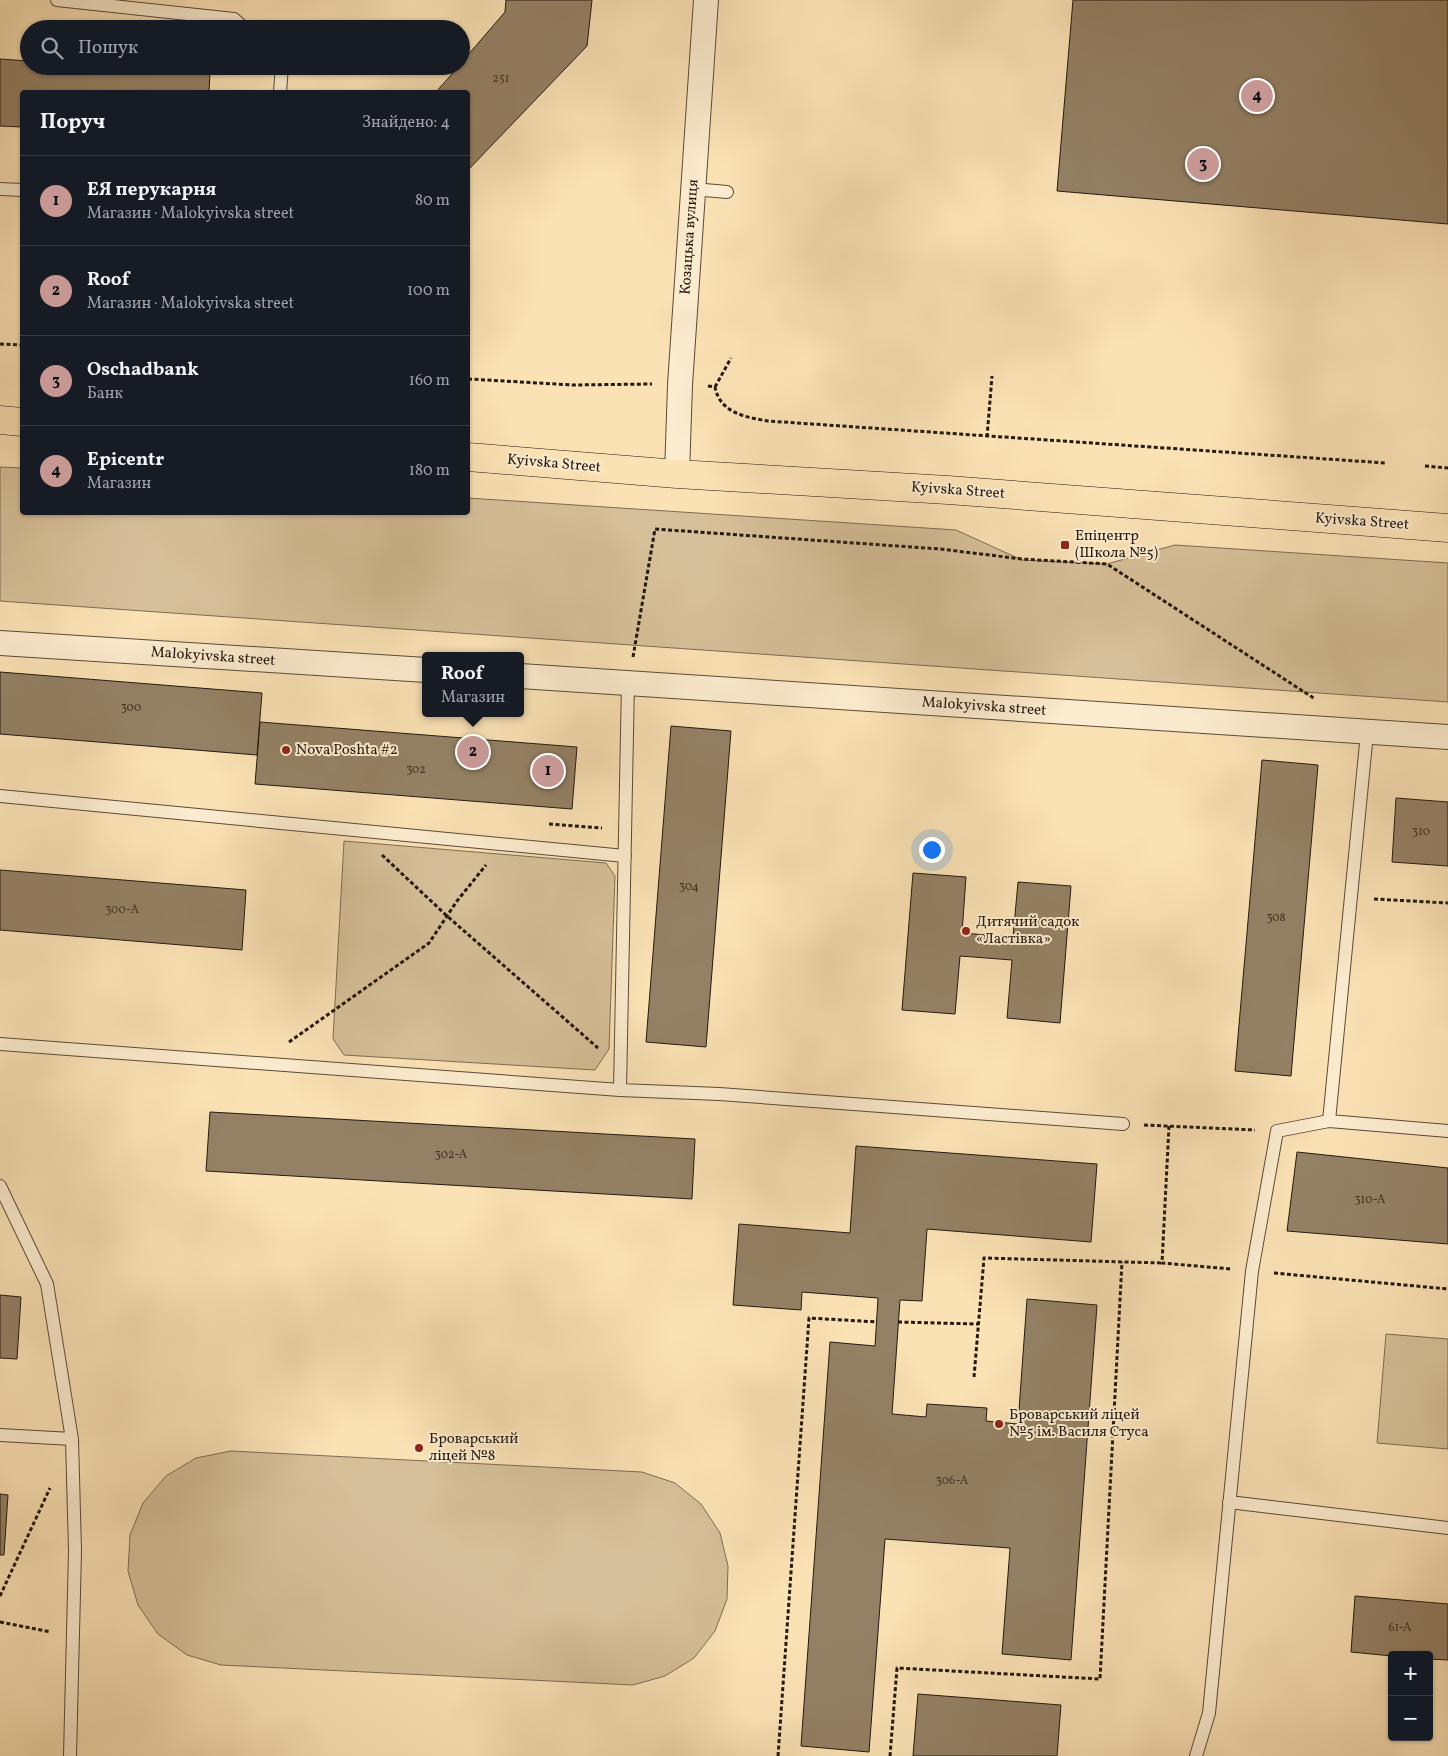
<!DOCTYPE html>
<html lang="uk">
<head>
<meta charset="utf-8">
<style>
  :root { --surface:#171b24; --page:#242831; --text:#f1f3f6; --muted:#9ea1a6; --line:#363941; --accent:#c59692 }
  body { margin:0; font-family:Vollkorn,serif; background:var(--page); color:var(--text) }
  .controls { position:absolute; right:15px; bottom:15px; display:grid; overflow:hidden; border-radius:5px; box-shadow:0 1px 4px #0004 }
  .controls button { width:45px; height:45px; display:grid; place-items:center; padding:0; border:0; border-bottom:1px solid var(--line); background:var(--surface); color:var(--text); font:25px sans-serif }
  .you { position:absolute; left:931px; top:849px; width:18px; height:18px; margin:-12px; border:4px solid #fff; border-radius:50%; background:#1a73e8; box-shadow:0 0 0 8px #1a73e833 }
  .badge { display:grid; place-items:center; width:32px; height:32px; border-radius:50%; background:var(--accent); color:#111; font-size:16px; font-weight:700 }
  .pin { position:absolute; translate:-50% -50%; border:2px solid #fff; box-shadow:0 1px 5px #0006 }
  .popup { position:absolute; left:422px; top:652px; width:102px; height:65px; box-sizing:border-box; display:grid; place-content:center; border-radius:5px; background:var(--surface); filter:drop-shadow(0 1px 4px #0005); font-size:16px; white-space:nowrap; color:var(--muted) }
  .popup b { font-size:19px; color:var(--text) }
  .popup::after { content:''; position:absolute; left:50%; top:100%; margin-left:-10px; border:10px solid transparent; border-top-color:var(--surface) }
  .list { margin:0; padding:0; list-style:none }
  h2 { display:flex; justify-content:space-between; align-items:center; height:65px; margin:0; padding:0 20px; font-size:21px }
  h2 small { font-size:16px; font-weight:400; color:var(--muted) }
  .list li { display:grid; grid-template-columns:32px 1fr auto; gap:15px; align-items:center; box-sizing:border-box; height:90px; padding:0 20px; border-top:1px solid var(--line) }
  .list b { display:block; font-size:19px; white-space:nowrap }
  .list p { margin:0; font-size:16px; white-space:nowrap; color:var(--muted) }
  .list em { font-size:16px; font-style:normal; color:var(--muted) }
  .icon { flex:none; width:28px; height:28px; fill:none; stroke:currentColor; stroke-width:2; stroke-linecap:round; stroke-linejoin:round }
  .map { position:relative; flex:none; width:1448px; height:1756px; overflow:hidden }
  .search { position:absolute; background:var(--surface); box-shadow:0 1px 4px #0004; left:20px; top:20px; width:450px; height:55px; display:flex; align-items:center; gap:12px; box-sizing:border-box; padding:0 18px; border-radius:28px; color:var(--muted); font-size:19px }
  .panel { position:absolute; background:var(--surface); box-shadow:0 1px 4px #0004; left:20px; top:90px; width:450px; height:425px; border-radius:5px }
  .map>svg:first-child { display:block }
  .green { fill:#d6c099; stroke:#7d6c54 }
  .building { fill:#948165; stroke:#24180f }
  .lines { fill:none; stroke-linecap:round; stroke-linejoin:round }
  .lane-casing { stroke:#5a4a38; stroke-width:14 }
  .street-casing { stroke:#5a4a38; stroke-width:26 }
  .primary-casing { stroke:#24180f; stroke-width:29 }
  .path { stroke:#24180f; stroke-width:3; stroke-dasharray:4 2.5; stroke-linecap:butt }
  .lane { stroke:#fceccf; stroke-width:12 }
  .street { stroke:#fceccf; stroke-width:24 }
  .primary { stroke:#fbe2b5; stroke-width:28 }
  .poi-dot { fill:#8f2418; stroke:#fceccf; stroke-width:2 }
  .labels { text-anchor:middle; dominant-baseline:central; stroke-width:4; stroke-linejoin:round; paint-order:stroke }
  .number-label { font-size:12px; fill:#403224 }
  .street-label { font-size:15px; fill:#24180f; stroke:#fceccf }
  .poi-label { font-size:15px; fill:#24180f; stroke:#fceccf; text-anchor:start }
</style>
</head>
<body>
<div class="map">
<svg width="1448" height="1756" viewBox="0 0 1448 1756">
  <rect width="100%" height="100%" fill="#fbe2b5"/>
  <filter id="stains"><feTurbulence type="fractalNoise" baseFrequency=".004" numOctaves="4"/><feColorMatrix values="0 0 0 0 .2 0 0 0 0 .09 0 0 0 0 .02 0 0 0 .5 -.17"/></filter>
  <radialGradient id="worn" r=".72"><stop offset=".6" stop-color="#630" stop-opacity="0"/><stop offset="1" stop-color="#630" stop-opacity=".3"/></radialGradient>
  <path class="green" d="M0,467L22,468V512H468V498L956,530L1022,560L1107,564L1175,545L1448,563V702L0,601Z
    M344,841L606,863L615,876L609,1049L595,1070L344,1055L333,1039Z
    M1386,1334L1448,1339V1449L1377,1443Z
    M231,1451L642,1472L675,1483L701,1504L720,1533L728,1566L727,1599L715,1631L694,1658L665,1676L633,1685L221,1665L187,1655L158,1634L138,1605L128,1571L130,1535L143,1503L166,1476L196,1458Z"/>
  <path class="building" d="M506,0H592L587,46L468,170V92H436L459,66H461V63L505,12Z
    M1073,0H1448V224L1057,191Z
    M0,59L29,61V66H111L210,73L209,92H22V127L0,126Z
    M0,672L262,693L257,755L0,734Z
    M260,722L577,747L572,809L255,784Z
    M671,726L731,731L706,1047L646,1042Z
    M1262,760L1318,765L1291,1076L1235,1071Z
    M1396,798L1448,802V866L1392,862Z
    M0,870L246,890L242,950L0,930Z
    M913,873L966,877L962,933L1013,937L1018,882L1071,886L1060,1023L1007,1018L1012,960L960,956L955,1014L902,1010Z
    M210,1112L695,1139L692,1199L206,1171Z
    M856,1146L1097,1164L1091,1242L927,1229L922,1301L900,1300L892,1414L926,1417L927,1404L987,1408L986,1421L1018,1424L1027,1299L1097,1305L1071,1660L1002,1654L1010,1548L885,1539L869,1752L801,1746L830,1342L875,1346L878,1298L802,1292L801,1310L733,1305L739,1224L850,1233Z
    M1297,1152L1448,1168V1244L1287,1231Z
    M0,1295L21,1297L17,1359L0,1358Z
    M0,1494L8,1495L4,1555H0Z
    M1355,1596L1448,1604V1660L1429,1659V1655L1392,1656L1351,1652Z
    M918,1694L1061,1705L1057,1756H913Z"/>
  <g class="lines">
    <defs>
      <path id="lane" d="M57,0L234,19L245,29
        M280,92L282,66
        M0,189L22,190
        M693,189L727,192
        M0,796L625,856
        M0,1044L620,1090L628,682
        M620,1090L719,1094L1123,1124
        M1329,1121L1448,1131
        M0,1186L47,1284L72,1439L75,1551L70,1756
        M0,1435L72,1439
        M1229,1502L1448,1528
        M1196,1756L1209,1713L1252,1271L1277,1131L1329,1121L1367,733"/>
      <path id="street" d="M677,474L680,385L706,0
        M0,643L426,670
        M520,676L1448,737"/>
      <path id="primary" d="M0,420L22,422
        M468,457L677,474L948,490L1448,528"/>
    </defs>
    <use href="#lane" class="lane-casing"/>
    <use href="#street" class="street-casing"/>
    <use href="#primary" class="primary-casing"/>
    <path class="path" d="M0,344L22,345
      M468,379L573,385L652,384
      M708,386L715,387C720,413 745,417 768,421L1386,463
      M715,387L731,358
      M987,437L992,376
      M1425,466L1448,468
      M633,657L655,529L940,549L1022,559L1107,564L1315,699
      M549,824L602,828
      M382,855L447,916L598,1048
      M1374,899L1448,903
      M289,1042L429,943L457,901L486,865
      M1144,1125L1255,1130
      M1169,1126L1162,1263L1231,1269
      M1274,1273L1448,1289
      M898,1322L978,1324
      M974,1377L984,1258L1162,1263
      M0,1596L50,1488
      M0,1622L51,1632
      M778,1756L809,1318L877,1322
      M890,1756L897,1668L1100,1679L1122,1262"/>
    <use href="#lane" class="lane"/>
    <use href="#street" class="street"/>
    <use href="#primary" class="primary"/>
  </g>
  <g class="poi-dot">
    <rect x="1060" y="540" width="10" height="10" rx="2.5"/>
    <circle cx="286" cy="750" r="5"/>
    <circle cx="966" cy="931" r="5"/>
    <circle cx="999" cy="1424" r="5"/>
    <circle cx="419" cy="1448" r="5"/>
  </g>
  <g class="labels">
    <g class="number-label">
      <text x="501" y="79">251</text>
      <text x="131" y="708">300</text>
      <text x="416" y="770">302</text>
      <text x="1421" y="832">310</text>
      <text x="689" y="887">304</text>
      <text x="122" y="910">300-А</text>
      <text x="1276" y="918">308</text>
      <text x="451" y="1155">302-А</text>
      <text x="1370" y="1200">310-А</text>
      <text x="952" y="1481">306-А</text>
      <text x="1400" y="1628">61-А</text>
    </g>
    <g class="street-label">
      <text transform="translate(690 237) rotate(-86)">Козацька вулиця</text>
      <text transform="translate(554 464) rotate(5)">Kyivska Street</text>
      <text transform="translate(958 491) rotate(4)">Kyivska Street</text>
      <text transform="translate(1362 522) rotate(4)">Kyivska Street</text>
      <text transform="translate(213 657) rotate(4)">Malokyivska street</text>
      <text transform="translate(984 707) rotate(4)">Malokyivska street</text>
    </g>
    <g class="poi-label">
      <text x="1075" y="536">Епіцентр<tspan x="1075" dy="17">(Школа №5)</tspan></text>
      <text x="296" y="750">Nova Poshta #2</text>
      <text x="976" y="922">Дитячий садок<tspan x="976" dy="17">«Ластівка»</tspan></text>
      <text x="1009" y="1415">Броварський ліцей<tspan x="1009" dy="17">№5 ім. Василя Стуса</tspan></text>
      <text x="429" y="1439">Броварський<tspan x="429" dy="17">ліцей №8</tspan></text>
    </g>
  </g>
  <rect width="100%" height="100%" filter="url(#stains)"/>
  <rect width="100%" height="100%" fill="url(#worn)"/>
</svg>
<div class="controls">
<button>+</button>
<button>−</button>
</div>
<div class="you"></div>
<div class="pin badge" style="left:548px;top:771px">1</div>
<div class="pin badge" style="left:473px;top:752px">2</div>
<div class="popup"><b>Roof</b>Магазин</div>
<div class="pin badge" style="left:1203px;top:164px">3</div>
<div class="pin badge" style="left:1257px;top:96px">4</div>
<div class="search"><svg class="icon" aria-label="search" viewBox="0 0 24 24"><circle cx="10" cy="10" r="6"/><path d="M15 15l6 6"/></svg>Пошук</div>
<section class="panel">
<h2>Поруч<small>Знайдено: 4</small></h2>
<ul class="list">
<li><span class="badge">1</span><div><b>ЕЯ перукарня</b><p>Магазин · Malokyivska street</p></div><em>80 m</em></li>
<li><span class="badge">2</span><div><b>Roof</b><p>Магазин · Malokyivska street</p></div><em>100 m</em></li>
<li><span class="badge">3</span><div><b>Oschadbank</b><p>Банк</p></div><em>160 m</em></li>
<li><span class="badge">4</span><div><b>Epicentr</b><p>Магазин</p></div><em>180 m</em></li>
</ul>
</section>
</div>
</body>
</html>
